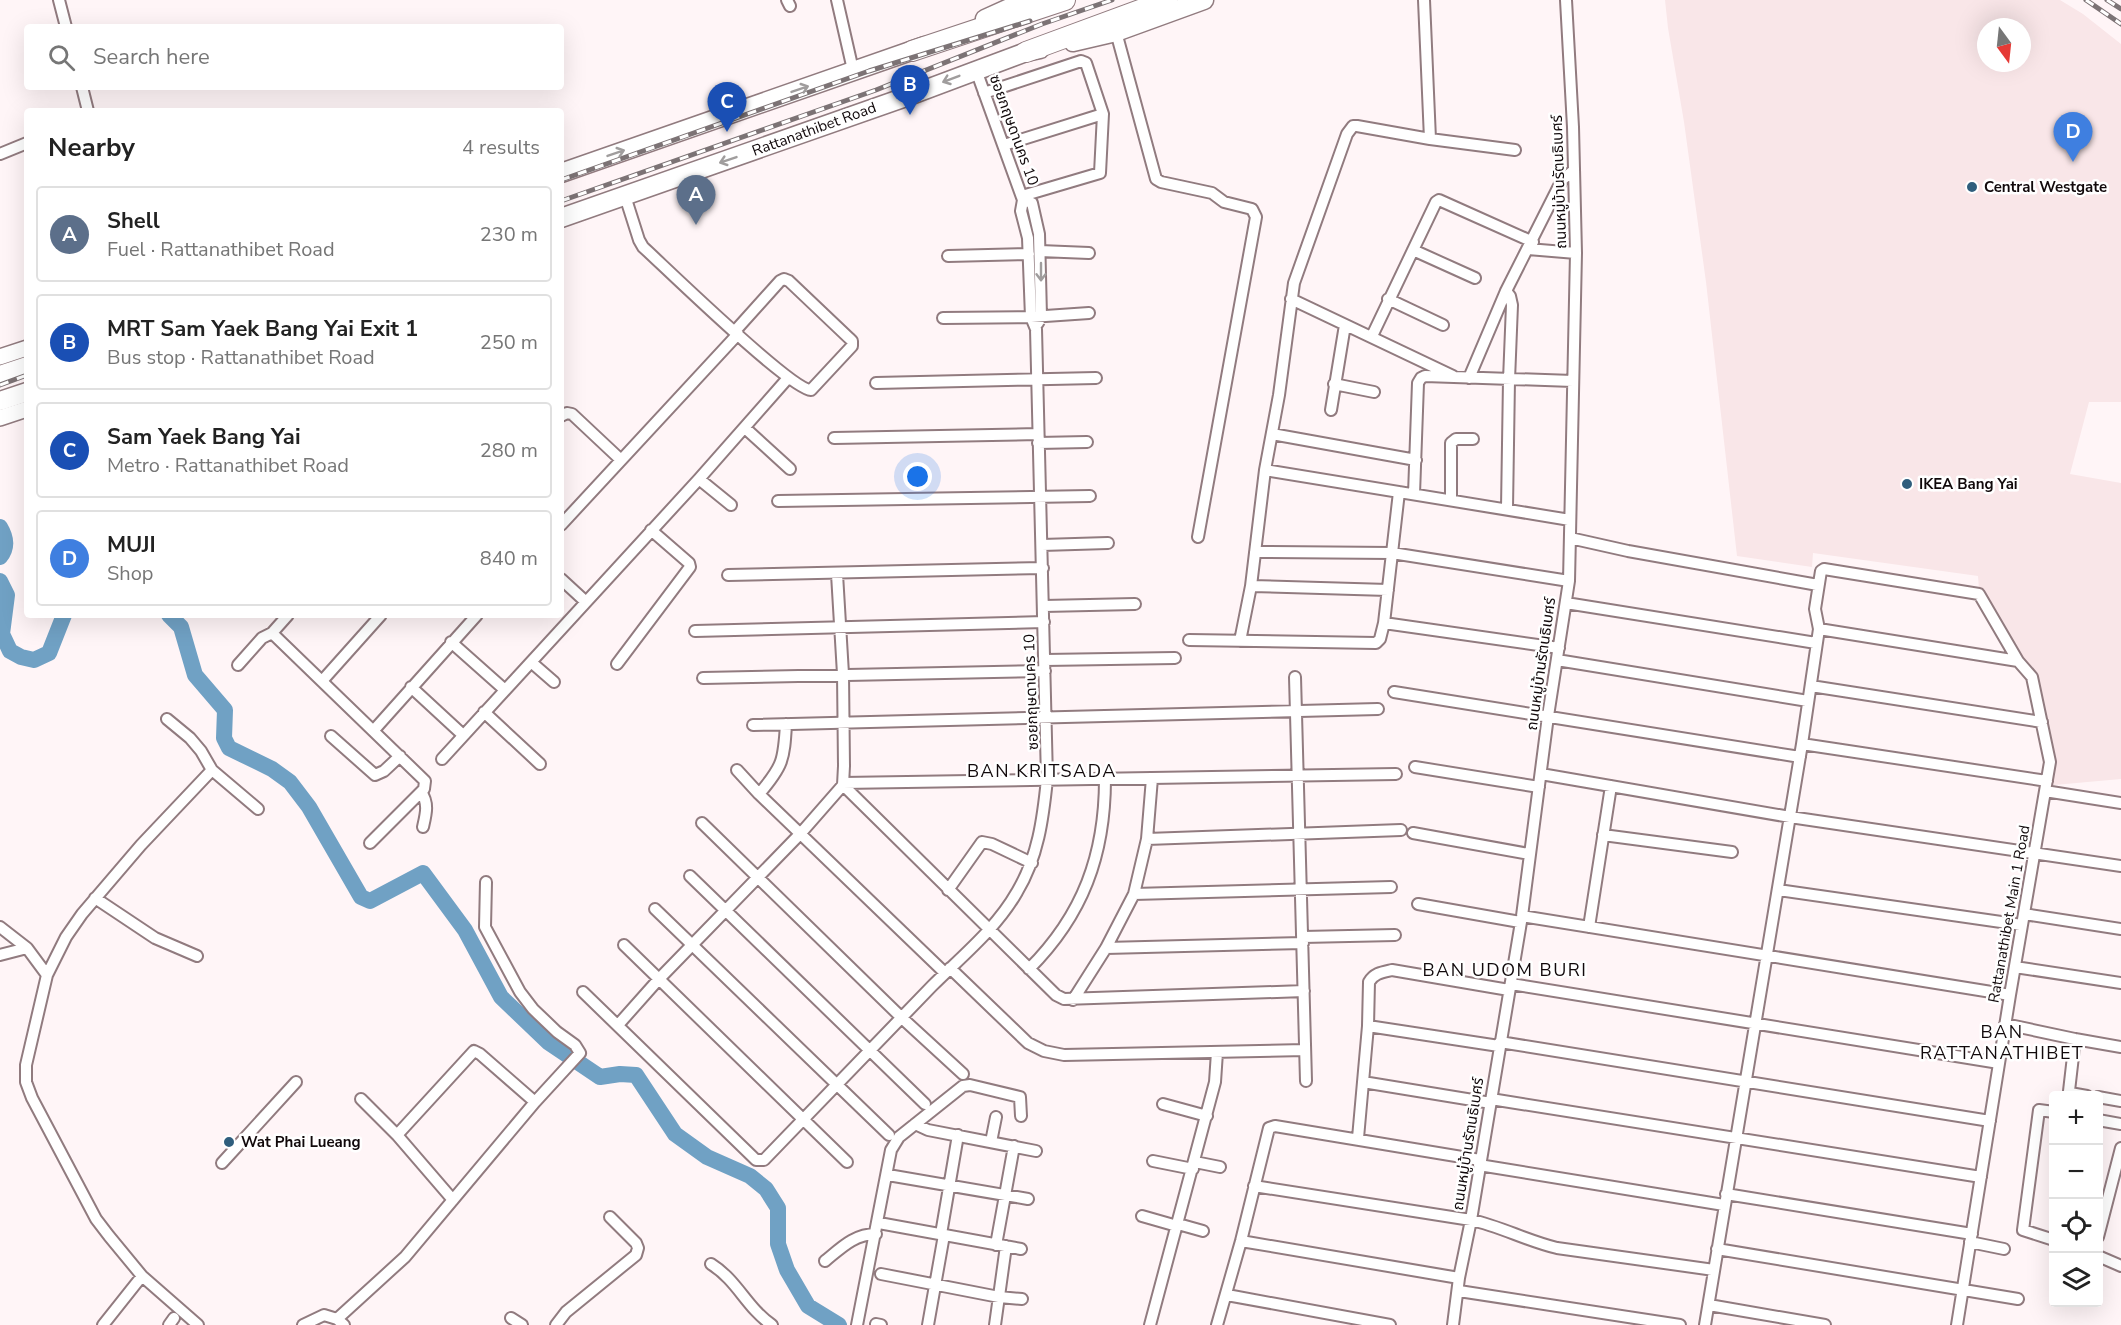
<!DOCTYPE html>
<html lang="en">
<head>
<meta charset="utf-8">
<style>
  :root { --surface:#fff; --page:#f2f2f2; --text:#222; --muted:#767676; --line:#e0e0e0; --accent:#db2777 }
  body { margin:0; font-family:"Nunito Sans","Noto Sans Thai",sans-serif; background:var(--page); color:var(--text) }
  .controls { position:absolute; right:18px; bottom:18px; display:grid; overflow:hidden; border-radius:6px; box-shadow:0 6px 24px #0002 }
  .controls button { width:54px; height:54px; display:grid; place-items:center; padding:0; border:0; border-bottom:2px solid var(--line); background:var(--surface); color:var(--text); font:30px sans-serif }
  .compass { position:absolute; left:1977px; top:18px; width:54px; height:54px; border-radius:50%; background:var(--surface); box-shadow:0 6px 24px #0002; rotate:165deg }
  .you { position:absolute; left:918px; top:477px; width:21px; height:21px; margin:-15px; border:4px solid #fff; border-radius:50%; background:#1a73e8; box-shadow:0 0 0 9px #1a73e833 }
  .badge { display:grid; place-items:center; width:39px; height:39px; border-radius:50%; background:var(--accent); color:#fff; font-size:20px; font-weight:700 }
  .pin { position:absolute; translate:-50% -50px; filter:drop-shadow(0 2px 3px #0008) }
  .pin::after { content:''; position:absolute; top:32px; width:21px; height:18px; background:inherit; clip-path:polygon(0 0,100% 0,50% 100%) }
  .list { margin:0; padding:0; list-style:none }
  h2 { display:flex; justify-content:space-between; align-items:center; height:78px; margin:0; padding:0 24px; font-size:26px }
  h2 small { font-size:20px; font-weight:400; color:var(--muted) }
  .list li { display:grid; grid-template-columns:39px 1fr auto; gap:18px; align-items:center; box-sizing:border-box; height:96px; margin:0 12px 12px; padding:0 12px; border:2px solid var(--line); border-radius:6px }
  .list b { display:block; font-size:22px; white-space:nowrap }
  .list p { margin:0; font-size:20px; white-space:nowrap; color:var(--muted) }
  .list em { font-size:20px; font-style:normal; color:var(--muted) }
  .icon { flex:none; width:33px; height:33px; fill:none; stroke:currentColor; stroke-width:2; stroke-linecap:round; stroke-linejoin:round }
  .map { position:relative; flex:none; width:2121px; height:1325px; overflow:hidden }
  .search { position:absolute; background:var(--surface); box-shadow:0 6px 24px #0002; left:24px; top:24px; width:540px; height:66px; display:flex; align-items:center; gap:15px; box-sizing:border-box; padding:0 21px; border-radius:6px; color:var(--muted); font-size:22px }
  .panel { position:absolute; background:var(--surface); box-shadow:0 6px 24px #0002; left:24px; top:108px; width:540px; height:510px; border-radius:6px }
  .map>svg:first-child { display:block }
  .built { fill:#f9e6e8; fill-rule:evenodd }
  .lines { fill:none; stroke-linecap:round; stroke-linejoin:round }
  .river { stroke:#70a1c4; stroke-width:16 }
  .minor-casing { stroke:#917b7f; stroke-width:14 }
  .secondary-casing { stroke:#917b7f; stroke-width:18 }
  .primary-casing { stroke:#917b7f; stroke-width:21 }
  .motorway-casing { stroke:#917b7f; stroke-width:22 }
  .minor { stroke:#fff; stroke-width:10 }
  .secondary { stroke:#fff; stroke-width:15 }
  .primary { stroke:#fff; stroke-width:18 }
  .motorway { stroke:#fff; stroke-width:20 }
  .rail-casing { stroke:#7c7375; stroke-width:5 }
  .rail { stroke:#fff; stroke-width:3; stroke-dasharray:9; stroke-linecap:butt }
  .oneway { stroke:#a09d9d }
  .poi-dot { fill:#2f5e7d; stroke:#fff; stroke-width:2 }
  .labels { text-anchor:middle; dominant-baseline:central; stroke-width:5; stroke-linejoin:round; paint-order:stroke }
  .street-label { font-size:15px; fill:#11090b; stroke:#fff }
  .poi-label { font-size:15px; font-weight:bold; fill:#11090b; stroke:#fff; text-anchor:start }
  .quarter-label { font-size:18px; letter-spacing:1.5px; fill:#11090b; stroke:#fff }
</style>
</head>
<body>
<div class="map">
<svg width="2121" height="1325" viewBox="0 0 2121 1325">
  <rect width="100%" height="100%" fill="#fff5f7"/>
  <path class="built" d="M1665,0H2060L2083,14L2121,44V402H2089L2070,474L2121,483V779L2043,786L2046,761L2028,667L1980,602L1978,576L1813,553L1812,567L1737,556L1706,282L1684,122L1668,28ZM1986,27H2022V63H1986Z"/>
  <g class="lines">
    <path class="river" d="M0,527C6,537 8,547 0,557
      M0,581L7,595L2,634L10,651L21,657L34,660L49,653L64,615
      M169,615L181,627L195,675L225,710L224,738L229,748L272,769L290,782L309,807L361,897L370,901L423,873L465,930L501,997L548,1042L600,1077L620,1074L636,1075L675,1134L707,1157L750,1176L766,1189L778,1208V1244L787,1270L808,1306L839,1325"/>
    <defs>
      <path id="minor" d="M59,0L66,27
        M787,0L790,6
        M837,0L853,70
        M1424,0L1430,139L1515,150
        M1116,32L1156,179L1161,182L1212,193L1224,202L1252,209L1256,217L1198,537
        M82,87L88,111
        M984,93L1081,61L1086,63L1103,114L1100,173L1022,196
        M1004,145L1103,114
        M0,154L27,143
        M625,196L639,240L643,247C667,269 790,389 811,390L852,346V341L849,338L789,281L784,279L780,281L735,331
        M1023,200L1032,203L1039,234L1041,316L1038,323
        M1528,249L1576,253
        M1413,250L1475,278
        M1040,251L1089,253
        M948,256L1029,254
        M1506,291L1510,296L1512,305L1509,380L1507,508
        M1291,299L1453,376
        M1388,299L1443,325
        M943,318L1031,317L1089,313
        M1372,336L1436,202L1439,200L1533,242
        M1469,378L1506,291L1562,180L1574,170
        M876,383L1096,378
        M1334,384L1374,392
        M1331,410L1345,325
        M561,416L567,413L572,414L621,460
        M745,428L790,469
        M1272,434L1416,460
        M834,438L1038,434
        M1038,443L1087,442
        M1265,470L1570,520
        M699,479L731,505
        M1414,494L1418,383L1421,378L1425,376L1573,381
        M1451,499V443L1456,439H1473
        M778,501L1090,496
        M561,525L738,334
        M1570,538L1628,551L1818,585
        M1042,545L1108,543
        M1255,552L1392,553L1569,581
        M728,575L1043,568
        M561,579L586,602
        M1251,586L1388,590
        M1566,603L1816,643
        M1044,606L1135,604
        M1384,623L1559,648
        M1819,629L2018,661
        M695,631L1044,622
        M272,633L425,781L424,789L370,843
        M1189,640L1376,643L1380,639L1384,623L1399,492
        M1240,641L1251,586L1265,470L1279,395L1294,283L1347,134L1353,126H1357L1430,139
        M451,642L505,690
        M1045,660L1175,658
        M1557,660L1808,701
        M531,662L554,682
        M617,664L690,567L689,563L651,530
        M238,665L262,638L272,633L288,615
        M1295,677L1306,1081
        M703,678L1045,671
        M322,681L381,615
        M1811,686L2042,722
        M411,687L463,735
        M1394,692L1800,757
        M484,712L540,764
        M167,719L190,738L201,751L212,770L258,809
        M753,725L1378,709
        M374,730L477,615
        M331,736L375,775L384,771L400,756
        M1802,744L2047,781
        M442,759L699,479L788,378
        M1415,767L1539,787
        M737,770L759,794L945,973
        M1541,774L1790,817L2121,866
        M843,783L1396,774
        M843,785L1056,995L1064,999L1304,991
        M2045,791L2121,803
        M421,792C429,803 426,814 423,827
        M759,794C783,766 784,760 786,724
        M702,823L902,1018L963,1074
        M1413,833L1529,854
        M1603,835L1732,852
        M1147,839L1401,830
        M690,876L925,1104
        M948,890L982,842L992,844L1032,863
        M1778,890L2022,925
        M1134,894L1391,887
        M95,898L155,938L197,956
        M1418,904L1520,922
        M655,909L889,1135
        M2024,914L2121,929
        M1522,916L2010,995
        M0,927L27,948L47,975
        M1589,927L1611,786
        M1303,937L1395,935
        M624,945L847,1162
        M1106,948L1303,943
        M0,955L27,948
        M2015,967L2121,983
        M950,968L1028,1043L1044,1051L1064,1055L1305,1050
        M1029,969C1083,915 1105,855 1105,779
        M1511,984L1999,1063
        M583,992L756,1160H764C820,1102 876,1044 932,986C962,956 996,929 1017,892C1038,857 1043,819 1047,779L1036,329L1031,317L1028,238L1021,211L1023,200L976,70
        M1073,1000L1106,948L1134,894L1147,839L1152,778
        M2005,1024L2075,1039L2121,1047
        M618,1025L658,980L801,833L843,785L844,766L843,674L837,574
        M1368,1026L1499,1046
        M2075,1039L2069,1091L2070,1093L2087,1096
        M1500,1042L1990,1121
        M1363,1082L1491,1103
        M2098,1097L2121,1101
        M361,1099L397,1135L453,1200
        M1491,1099L1981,1177
        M1163,1104L1207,1116
        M2054,1112L2039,1110L2023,1230L2054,1240
        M2098,1120L2121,1124
        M915,1124L928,1130L1036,1151
        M397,1135L474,1051L480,1054L535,1102
        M1358,1138L1368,1026L1369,982C1374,973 1383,972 1392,970L1509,990
        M991,1142L996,1117
        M1153,1161L1193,1169
        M1195,1162L1220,1167
        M222,1163L296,1082
        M1479,1165L1724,1205
        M888,1175L1028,1199
        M1254,1186L1471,1220C1500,1226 1527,1241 1557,1248L1714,1270
        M1726,1194L1972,1234
        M1142,1216L1177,1226
        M879,1223L1021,1249
        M1178,1224L1203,1231
        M941,1234L958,1135
        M2098,1237L2121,1148
        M1241,1241L1459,1278
        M1970,1242L2004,1249
        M996,1245L1014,1146
        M1717,1249L2018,1299
        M2098,1256L2121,1266
        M825,1261C841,1248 854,1234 876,1234
        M711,1264C738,1281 746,1307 772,1325
        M881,1274L999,1297L1022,1299
        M1459,1291L1680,1325
        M1227,1295L1390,1325
        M1709,1305L1825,1325
        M511,1318L522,1325
        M337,1319L405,1257L535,1102L580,1053L575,1045L557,1032L533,1009L520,992L485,927L486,882
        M876,1324L881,1325
        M103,1325L142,1276
        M169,1325L174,1318
        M198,1325L142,1276L109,1236L96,1219L32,1098L26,1082V1065L47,975L66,937L82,914L141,845L212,770
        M303,1325L324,1315L337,1319L344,1325
        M556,1325L566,1312L636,1255L638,1248L636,1243L610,1217
        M857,1325L891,1150L899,1137L963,1086L970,1085L1020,1097L1021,1116
        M928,1325L944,1235
        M995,1325L1006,1246
        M1150,1325L1215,1082L1217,1052
        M1217,1325L1241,1241L1269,1128L1275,1126L1480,1160
        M1453,1325L1459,1278L1471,1220L1522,916L1548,716L1569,581L1576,253L1573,127L1566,0
        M1705,1325L1802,744L1819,629L1815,609L1821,571L1824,569L1979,594L2018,661L2032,677L2050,762L2010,995L1957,1325"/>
      <path id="secondary" d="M0,357L27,348
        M0,418L27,409"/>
      <path id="primary" d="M985,19L1027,0
        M1073,42L1116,32L1204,0
        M561,173L925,46
        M561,218L903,98L1026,52L1040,49
        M0,375L27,366
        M0,401L27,392"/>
      <path id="motorway" d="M912,51L1065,0
        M1026,52L1167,0"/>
    </defs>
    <use href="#minor" class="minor-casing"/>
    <use href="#secondary" class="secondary-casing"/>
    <use href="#primary" class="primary-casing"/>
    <use href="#motorway" class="motorway-casing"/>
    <use href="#minor" class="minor"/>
    <use href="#secondary" class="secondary"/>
    <use href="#primary" class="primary"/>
    <use href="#motorway" class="motorway"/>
    <defs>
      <path id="rail" d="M2086,0L2121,24
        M2107,0L2121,9
        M561,180L869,71L1030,21
        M561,201L876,90L1042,24L1112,0
        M0,385L27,375"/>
    </defs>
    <use href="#rail" class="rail-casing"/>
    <use href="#rail" class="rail"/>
  </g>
  <defs><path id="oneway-shaft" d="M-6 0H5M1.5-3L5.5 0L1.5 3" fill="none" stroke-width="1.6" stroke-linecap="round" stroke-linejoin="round" transform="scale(1.5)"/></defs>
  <g class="oneway">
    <use href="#oneway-shaft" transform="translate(951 79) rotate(159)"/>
    <use href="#oneway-shaft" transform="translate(800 89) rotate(-19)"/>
    <use href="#oneway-shaft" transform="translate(616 153) rotate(-19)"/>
    <use href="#oneway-shaft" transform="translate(728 160) rotate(161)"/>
    <use href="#oneway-shaft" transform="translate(1041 272) rotate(90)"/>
  </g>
  <g class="poi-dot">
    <circle cx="1972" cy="187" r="6"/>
    <circle cx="1907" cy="484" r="6"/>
    <circle cx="229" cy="1142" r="6"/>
  </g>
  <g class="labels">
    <g class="street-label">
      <text transform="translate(814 129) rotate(-20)">Rattanathibet Road</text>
      <text transform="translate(1014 130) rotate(70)">ซอยกฤษดานคร 10</text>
      <text transform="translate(1559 182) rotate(-92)">ถนนหมู่บ้านรัตนธิเบศร์</text>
      <text transform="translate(1541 664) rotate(-82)">ถนนหมู่บ้านรัตนธิเบศร์</text>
      <text transform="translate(1031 692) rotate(-92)">ซอยกฤษดานคร 10</text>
      <text transform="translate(2009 914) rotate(-80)">Rattanathibet Main 1 Road</text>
      <text transform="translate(1468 1144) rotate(-81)">ถนนหมู่บ้านรัตนธิเบศร์</text>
    </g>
    <g class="poi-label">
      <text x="1984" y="187">Central Westgate</text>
      <text x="1919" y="484">IKEA Bang Yai</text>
      <text x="241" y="1142">Wat Phai Lueang</text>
    </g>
    <g class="quarter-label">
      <text x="1042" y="771">BAN KRITSADA</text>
      <text x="1505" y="970">BAN UDOM BURI</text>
      <text x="2002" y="1032">BAN<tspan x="2002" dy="21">RATTANATHIBET</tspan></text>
    </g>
  </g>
</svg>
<div class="controls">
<button>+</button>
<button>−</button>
<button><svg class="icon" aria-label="locate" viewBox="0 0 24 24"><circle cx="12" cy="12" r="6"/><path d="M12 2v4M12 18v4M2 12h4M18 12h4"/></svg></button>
<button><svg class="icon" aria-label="layers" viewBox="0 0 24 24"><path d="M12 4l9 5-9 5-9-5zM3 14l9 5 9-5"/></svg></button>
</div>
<svg class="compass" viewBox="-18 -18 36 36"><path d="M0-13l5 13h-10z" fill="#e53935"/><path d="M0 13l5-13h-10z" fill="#767676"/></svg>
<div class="you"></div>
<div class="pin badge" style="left:696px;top:225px;background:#5c6f8a">A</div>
<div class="pin badge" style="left:910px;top:115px;background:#1a4fb4">B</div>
<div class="pin badge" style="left:727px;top:132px;background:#1a4fb4">C</div>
<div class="pin badge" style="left:2073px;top:162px;background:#3f7fe0">D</div>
<div class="search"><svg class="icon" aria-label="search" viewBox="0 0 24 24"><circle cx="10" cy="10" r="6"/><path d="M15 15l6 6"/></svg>Search here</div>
<section class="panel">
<h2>Nearby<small>4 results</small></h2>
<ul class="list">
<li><span class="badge" style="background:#5c6f8a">A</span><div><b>Shell</b><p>Fuel · Rattanathibet Road</p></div><em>230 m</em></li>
<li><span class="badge" style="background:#1a4fb4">B</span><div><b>MRT Sam Yaek Bang Yai Exit 1</b><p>Bus stop · Rattanathibet Road</p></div><em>250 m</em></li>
<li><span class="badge" style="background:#1a4fb4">C</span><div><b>Sam Yaek Bang Yai</b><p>Metro · Rattanathibet Road</p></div><em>280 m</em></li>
<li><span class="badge" style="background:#3f7fe0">D</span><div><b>MUJI</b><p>Shop</p></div><em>840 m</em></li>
</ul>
</section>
</div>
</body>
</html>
